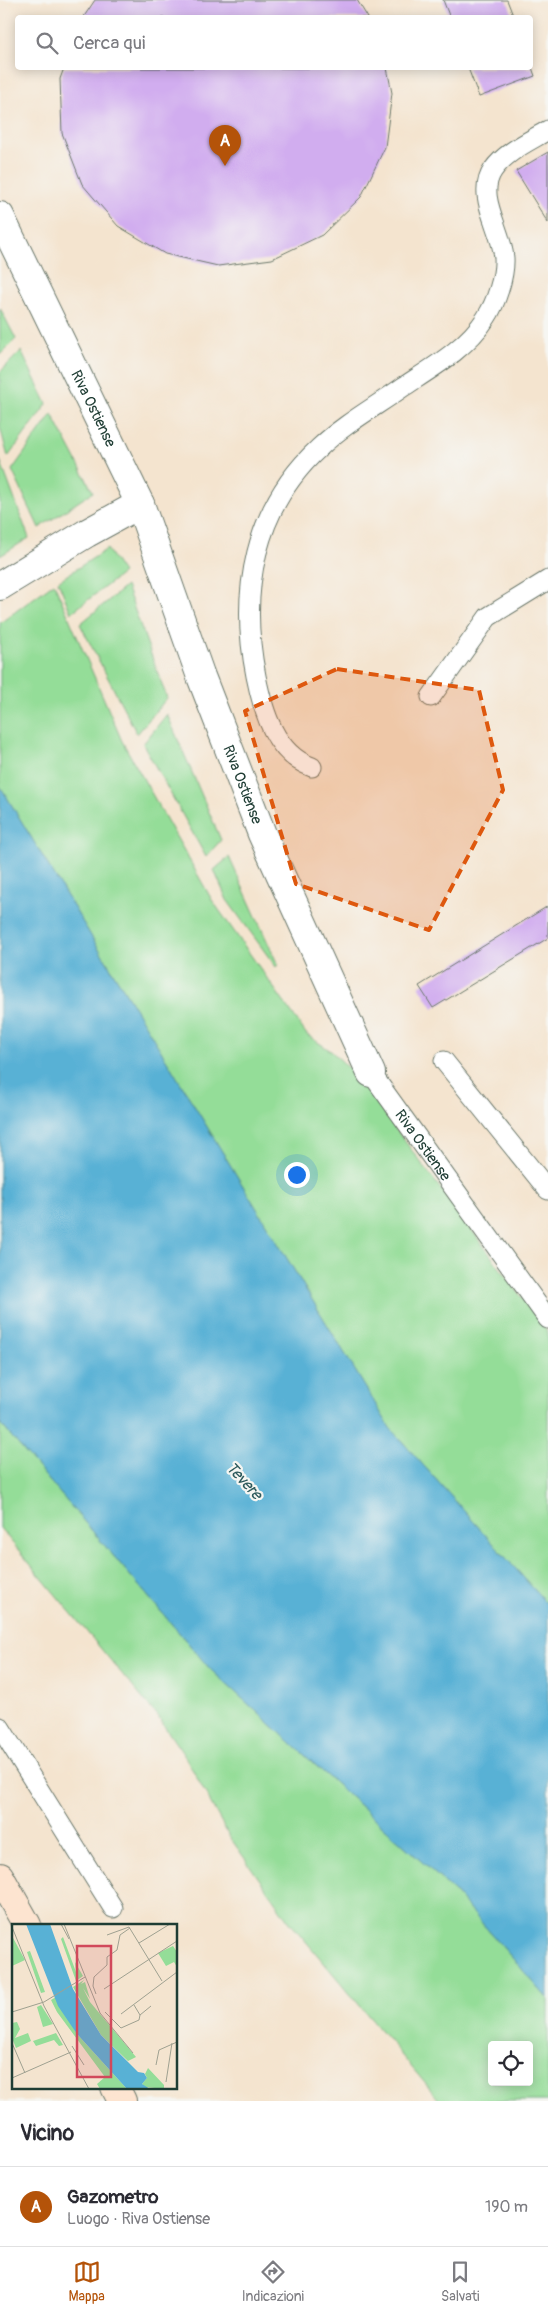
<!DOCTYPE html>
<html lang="it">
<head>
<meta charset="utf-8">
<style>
  :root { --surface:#fff; --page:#f2f2f3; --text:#2b2b33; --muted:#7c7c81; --line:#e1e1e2; --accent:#b45309 }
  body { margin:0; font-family:Pangolin,sans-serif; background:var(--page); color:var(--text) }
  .controls { position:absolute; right:15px; bottom:15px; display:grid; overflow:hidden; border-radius:5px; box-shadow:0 2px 12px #0003 }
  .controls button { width:45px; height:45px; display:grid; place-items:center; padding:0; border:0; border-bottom:1px solid var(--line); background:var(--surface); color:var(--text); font:25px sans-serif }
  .you { position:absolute; left:296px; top:1174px; width:18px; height:18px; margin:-12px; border:4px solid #fff; border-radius:50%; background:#1a73e8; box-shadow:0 0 0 8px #1a73e833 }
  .badge { display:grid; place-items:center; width:32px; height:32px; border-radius:50%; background:var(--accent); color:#fff; font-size:16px; font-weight:700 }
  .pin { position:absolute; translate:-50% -41px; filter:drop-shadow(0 1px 2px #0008) }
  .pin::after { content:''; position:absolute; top:26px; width:18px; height:15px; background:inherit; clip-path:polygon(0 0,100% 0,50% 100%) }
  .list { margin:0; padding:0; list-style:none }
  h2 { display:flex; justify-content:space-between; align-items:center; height:65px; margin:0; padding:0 20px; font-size:21px }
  h2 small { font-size:16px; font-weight:400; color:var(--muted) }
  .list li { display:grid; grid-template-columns:32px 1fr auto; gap:15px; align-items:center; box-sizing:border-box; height:80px; padding:0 20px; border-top:1px solid var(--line) }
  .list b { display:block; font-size:19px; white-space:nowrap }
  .list p { margin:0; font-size:16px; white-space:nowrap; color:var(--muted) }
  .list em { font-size:16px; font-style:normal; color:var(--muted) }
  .icon { flex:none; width:28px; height:28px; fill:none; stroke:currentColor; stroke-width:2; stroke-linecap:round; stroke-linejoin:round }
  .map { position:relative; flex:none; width:548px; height:2101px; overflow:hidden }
  .search { position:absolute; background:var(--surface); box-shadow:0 2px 12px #0003; left:15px; right:15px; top:15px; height:55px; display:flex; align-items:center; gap:12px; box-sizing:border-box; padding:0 18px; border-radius:5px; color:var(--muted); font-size:19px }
  .sheet { height:145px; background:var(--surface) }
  nav { display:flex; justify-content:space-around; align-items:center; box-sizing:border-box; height:70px; border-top:1px solid var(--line); background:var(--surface); font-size:14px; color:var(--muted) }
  nav a { display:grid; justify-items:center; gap:2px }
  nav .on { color:var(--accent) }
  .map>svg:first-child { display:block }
  .green { fill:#94dd98; stroke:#5a8d66; fill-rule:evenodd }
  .water { fill:#58b1d5; stroke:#3c7784 }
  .building { fill:#d1adef }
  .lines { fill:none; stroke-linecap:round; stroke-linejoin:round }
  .lane-casing { stroke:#6a776a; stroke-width:21 }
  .street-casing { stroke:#6a776a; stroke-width:30 }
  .secondary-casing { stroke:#6a776a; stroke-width:30 }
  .lane { stroke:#fff; stroke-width:19 }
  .street { stroke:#fff; stroke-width:28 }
  .secondary { stroke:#fde4d0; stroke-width:28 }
  .marked { fill:#de580e; fill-opacity:0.2; stroke:#de580e; stroke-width:4; stroke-dasharray:10 6; stroke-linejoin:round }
  .labels { text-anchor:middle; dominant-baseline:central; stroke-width:4.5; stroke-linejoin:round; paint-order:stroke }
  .street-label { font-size:15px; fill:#1f3d34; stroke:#f6f6f2 }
  .water-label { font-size:16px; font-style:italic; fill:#2d5a5c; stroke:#f6f6f2 }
  .inset-road { fill:none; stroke:#9fa191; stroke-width:1 }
  .view { fill:#d1495b; fill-opacity:0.15; stroke:#d1495b; stroke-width:2.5 }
  .inset-edge { fill:none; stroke:#1f3d34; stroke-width:2.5 }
</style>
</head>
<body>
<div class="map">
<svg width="548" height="2101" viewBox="0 0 548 2101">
  <rect width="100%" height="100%" fill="#f6f6f2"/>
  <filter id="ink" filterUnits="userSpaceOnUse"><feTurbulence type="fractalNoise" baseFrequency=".02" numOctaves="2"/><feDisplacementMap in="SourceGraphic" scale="10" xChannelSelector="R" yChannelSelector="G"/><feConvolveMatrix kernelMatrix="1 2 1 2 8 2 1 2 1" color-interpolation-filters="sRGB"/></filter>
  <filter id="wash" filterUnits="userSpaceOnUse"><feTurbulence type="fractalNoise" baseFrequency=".0096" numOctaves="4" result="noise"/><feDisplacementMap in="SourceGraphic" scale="20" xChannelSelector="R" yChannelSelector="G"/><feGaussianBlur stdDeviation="1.12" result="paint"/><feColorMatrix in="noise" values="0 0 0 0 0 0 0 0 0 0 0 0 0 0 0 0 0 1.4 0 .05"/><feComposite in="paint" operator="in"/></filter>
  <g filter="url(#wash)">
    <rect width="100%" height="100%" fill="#f4e4cf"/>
    <path class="green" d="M0,308L16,339L0,355Z
      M21,351L47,404L8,457L0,427V372Z
      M52,414L93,492L39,528L12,470Z
      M0,460L29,538L0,556Z
      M107,549L123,573L71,613L58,581Z
      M54,583L122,741L212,900L307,1035L331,1051L353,1072L548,1332V1605L390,1428L0,786V623Z
      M126,586L167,698L137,734L80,624Z
      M167,714L221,840L206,857L143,744Z
      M229,857L278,965L276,967L227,900L214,870Z
      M0,1423L211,1670L454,1891L548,1999V2101H440L288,1920L229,1836L186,1758L158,1717L0,1528ZM492,2045H529V2082H492Z"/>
    <path class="water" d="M0,786L390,1428L548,1605V1999L454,1891L211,1670L0,1423Z"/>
    <g id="blocks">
      <path class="building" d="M95,0H357L368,18H83Z
        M443,0H507L514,18H450Z
        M530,62L535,76L479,97L468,68H530Z
        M64,68H387L392,93L385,147L361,197L322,235L272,259L218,266L165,254L118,226L82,184L62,133L60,79Z
        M548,152V223L516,171Z
        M548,906V938L433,1008L419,986Z"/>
    </g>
  </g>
  <g filter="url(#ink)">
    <use href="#blocks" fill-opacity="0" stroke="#6a776a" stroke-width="1"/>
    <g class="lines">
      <defs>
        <g id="lane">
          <path d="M431,697L488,617L548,580"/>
          <path d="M312,767C275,754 263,711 256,676C239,592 254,508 319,448C344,424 375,407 403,387C432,368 467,348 486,318C496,303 505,276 504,258C502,229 475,196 493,170C505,152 530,141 548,130"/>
          <path d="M444,1061L548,1190"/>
          <path id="s1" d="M371,1073L548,1319"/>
          <path d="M0,1727L113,1908"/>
        </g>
        <g id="street">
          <path id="s2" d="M0,216L140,504L200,674L262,834L371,1073"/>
          <path d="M0,586L87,533L140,504"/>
        </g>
        <path id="secondary" d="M0,1877L27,1925
          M115,2087L122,2101"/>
      </defs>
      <use href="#lane" class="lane-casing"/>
      <use href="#street" class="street-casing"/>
      <use href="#secondary" class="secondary-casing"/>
      <use href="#lane" class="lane"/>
      <use href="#street" class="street"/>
      <use href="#secondary" class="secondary"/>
    </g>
  </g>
  <path class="marked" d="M337,669L479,690L503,790L429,930L296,884L245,711Z"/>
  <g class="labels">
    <g class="street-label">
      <text stroke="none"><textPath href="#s2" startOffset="214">Riva Ostiense</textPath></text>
      <text stroke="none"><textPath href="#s2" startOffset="619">Riva Ostiense</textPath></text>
      <text stroke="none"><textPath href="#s1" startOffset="89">Riva Ostiense</textPath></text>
    </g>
    <g class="water-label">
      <text transform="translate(244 1481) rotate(47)">Tevere</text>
    </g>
  </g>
  <g transform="translate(12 1924)">
    <rect width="165" height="165" fill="#f4e4cf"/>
    <path d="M0,12L13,36L0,42ZM51,13L64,48L63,38L71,52L64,57L49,15ZM161,22L165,28V43L162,38L154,42L146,29ZM18,27L33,68L29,69L15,28ZM72,56L69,60L73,58L78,75L71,64L78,78L124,133L116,137L89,111L61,63ZM44,73L65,110L115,165H88L85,160L93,153L45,88L39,76ZM29,81L41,100L31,103L25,83ZM5,98L8,105L3,114L16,109L19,117L4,124L0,114V99ZM44,109L51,121L47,122L42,116L24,122L21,117ZM136,144L152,161V165L133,163L130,160L135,154L133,150Z" fill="#94dd98"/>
    <path d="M14,0H38L61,65L89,111L126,148L132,149L135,154L130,160L138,165H115L65,110L46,82Z" fill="#58b1d5"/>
    <path class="inset-road" d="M49,0L57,15M52,0L88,89L121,129M0,3L32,82L77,165M95,11L117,3L150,57M127,19L158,0M92,65L165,17M84,70L81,62L82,53L95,41V33L105,26L108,11L118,4M122,81L128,91L139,82M0,88L32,78L73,53M93,88L109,104L127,96L128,91M109,90L165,48M0,119L13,149M60,122L72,141M144,141L147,126L165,118M0,154L59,128M154,158L160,119"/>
    <path class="view" d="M65,22H99V153H65Z"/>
    <rect width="165" height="165" class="inset-edge"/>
  </g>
</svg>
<div class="controls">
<button><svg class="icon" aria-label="locate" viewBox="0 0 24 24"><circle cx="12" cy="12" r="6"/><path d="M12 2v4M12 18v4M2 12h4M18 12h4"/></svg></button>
</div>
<div class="you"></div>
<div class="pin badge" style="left:225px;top:166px">A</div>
<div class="search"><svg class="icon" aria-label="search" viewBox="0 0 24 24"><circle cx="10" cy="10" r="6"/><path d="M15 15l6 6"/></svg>Cerca qui</div>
</div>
<section class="sheet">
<h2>Vicino<small></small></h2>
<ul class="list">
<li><span class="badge">A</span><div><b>Gazometro</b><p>Luogo · Riva Ostiense</p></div><em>190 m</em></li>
</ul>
</section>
<nav>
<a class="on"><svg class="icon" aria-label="map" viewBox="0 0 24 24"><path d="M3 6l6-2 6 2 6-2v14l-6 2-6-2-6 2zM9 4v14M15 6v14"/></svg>Mappa</a>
<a><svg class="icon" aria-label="directions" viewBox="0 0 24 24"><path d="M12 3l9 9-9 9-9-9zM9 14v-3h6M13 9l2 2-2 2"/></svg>Indicazioni</a>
<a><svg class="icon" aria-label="saved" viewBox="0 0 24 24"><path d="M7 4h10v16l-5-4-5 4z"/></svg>Salvati</a>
</nav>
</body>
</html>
